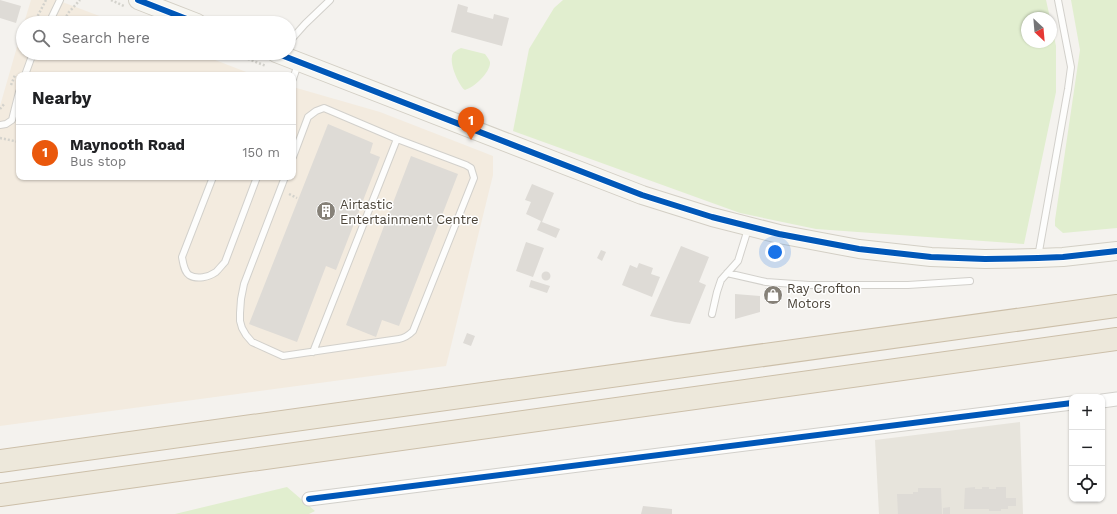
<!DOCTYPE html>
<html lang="en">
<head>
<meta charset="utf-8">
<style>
  :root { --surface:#fff; --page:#f2f2f2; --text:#202124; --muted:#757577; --line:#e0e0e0; --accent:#ea580c }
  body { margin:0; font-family:"Work Sans",sans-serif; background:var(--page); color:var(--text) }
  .controls { position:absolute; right:12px; bottom:12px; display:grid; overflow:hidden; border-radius:8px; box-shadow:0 1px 3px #0004 }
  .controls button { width:36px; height:36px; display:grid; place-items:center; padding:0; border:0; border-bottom:1px solid var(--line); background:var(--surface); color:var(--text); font:20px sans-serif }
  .compass { position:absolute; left:1021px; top:12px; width:36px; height:36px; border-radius:50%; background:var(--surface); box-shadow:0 1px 3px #0004; rotate:154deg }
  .you { position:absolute; left:775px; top:252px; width:14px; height:14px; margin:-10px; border:3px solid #fff; border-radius:50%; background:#1a73e8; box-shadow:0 0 0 6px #1a73e833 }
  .badge { display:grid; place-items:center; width:26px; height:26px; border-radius:50%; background:var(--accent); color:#fff; font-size:13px; font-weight:700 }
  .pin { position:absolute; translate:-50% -33px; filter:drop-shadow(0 1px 2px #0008) }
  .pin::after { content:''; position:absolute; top:21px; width:14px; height:12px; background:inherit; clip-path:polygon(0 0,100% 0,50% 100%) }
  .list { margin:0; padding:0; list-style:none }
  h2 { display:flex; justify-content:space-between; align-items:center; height:52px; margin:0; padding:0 16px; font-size:17px }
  h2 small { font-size:13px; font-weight:400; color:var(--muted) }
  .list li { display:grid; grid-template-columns:26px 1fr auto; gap:12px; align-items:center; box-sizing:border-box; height:56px; padding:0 16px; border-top:1px solid var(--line) }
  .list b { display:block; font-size:15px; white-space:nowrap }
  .list p { margin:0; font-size:13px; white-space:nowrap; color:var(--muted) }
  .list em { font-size:13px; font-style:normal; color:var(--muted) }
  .icon { flex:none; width:22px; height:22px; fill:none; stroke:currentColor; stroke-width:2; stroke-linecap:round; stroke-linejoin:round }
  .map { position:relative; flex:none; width:1117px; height:514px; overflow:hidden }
  .search { position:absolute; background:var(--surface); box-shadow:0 1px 3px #0004; left:16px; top:16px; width:280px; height:44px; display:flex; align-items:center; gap:10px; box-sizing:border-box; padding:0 14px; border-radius:22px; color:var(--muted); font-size:15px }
  .panel { position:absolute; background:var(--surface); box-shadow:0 1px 3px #0004; left:16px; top:72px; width:280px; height:108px; border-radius:8px }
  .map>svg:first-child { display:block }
  .residential { fill:#e7e4dc }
  .commercial { fill:#f3ebdf }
  .green { fill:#e1eecf }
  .building { fill:#dedbd6 }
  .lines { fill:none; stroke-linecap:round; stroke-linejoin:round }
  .service-casing { stroke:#d2d0cb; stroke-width:8 }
  .minor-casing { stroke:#d2d0cb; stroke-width:15 }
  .secondary-casing { stroke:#d3cfc5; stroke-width:20 }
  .motorway-casing { stroke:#ccbfa9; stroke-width:24 }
  .path { stroke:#d3d2cc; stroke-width:2.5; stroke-dasharray:2 2; stroke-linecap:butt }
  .service { stroke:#fdfdfc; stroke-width:6 }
  .minor { stroke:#fdfdfc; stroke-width:13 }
  .secondary { stroke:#f7f6f1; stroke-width:18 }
  .motorway { stroke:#ede8db; stroke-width:22 }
  .cycleway-casing { stroke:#fff; stroke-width:8 }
  .cycleway { stroke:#0057b8; stroke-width:6 }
  .labels { text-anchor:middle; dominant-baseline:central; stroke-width:3; stroke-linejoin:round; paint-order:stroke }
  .poi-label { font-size:13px; fill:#4b4439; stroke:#fff; text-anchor:start }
</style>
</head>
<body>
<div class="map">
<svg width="1117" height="514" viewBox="0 0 1117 514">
  <rect width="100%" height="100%" fill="#f4f2ee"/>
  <path class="residential" d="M1020,422L1023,514H879L875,440Z"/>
  <path class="commercial" d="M31,0H57L118,23H24Z
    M23,26V53H197L254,75H19V177H293V87L380,112L493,156V175L446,366L0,426V106Z"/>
  <path class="green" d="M563,0H1046L1050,18H1027V42H1051V22L1056,46V92L1024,244L816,229L740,213L513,131L529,49L554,8Z
    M1071,0H1117V228L1063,233L1055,226V220L1080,50Z
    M461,48L485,54C487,57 489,59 490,62C491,72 474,88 465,90C459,86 450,65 452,57C452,52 457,50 461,48Z
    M287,487L315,511L309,514H175Z"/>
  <path class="building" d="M0,0L21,6L16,23L0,18Z
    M458,4L468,7L467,12L493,19L494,14L509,18L502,46L451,32Z
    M328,124L373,143L370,153L380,157L336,270L326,266L297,342L249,324Z
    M411,156L458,174L399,326L382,320L376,337L346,325Z
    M532,184L554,193L542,222L560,229L556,238L537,230L541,221L526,214L531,202L525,200Z
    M526,242L544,248L533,277L516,271Z
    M681,246L709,257L699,282L706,285L690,324L675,322L650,316Z
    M601,250L606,252L602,261L597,258Z
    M639,263L653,268L651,274L660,277L652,297L622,285L630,265L637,268Z
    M541.5 276a4.5 4.5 0 1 1 9 0a4.5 4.5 0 1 1-9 0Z
    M531,280L550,286L547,293L529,287Z
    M735,294L760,296V312L735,319Z
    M467,333L475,336L471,346L463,343Z
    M975,487V489H982V487H989V489H996V487H1006V498H1016V506H1008V509H1001V511H989V509H964L965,488Z
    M918,488H941L942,514H898L897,494H913V492H918Z
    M643,506L672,509V514H641Z
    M950,507V514H943V508Z"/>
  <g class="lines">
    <defs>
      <path id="service" d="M49,23L60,0
        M289,42L305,24L330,0
        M25,75L33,53
        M293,79L298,64
        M0,125L6,124L12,120L19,92
        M213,177L182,257C183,263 184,271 189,275C197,280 209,277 216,272C219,269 222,265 225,262L257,177
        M285,177L244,284L241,299L240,313V321L242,328L246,335L252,342L283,356L399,339C405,338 409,335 413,331L474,178L471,168L466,165L397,139L324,108L316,111L308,117L293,157
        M1038,257L1068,89L1071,67L1058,0
        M727,273L766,282L809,285H908L970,281
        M712,314L717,292L721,280L738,261L748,229
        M313,352L397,139"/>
      <path id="minor" d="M1102,401L1117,399
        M309,499L1072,403"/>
      <path id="secondary" d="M138,0L197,23
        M276,53L642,195L712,217L779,234L859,249L931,257L985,259L1038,258L1063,257L1117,251"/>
      <path id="motorway" d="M0,461L1117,306
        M0,495L1117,339"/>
    </defs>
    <use href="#service" class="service-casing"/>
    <use href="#minor" class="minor-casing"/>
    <use href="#secondary" class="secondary-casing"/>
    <use href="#motorway" class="motorway-casing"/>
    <path class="path" d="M111,0L124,6
      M34,23L46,0
      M62,23L69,12L80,0
      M233,53L266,66
      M11,85L15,75
      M0,109L5,103
      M0,138L19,142
      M289,194L297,198"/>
    <use href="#service" class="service"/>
    <use href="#minor" class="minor"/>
    <use href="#secondary" class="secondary"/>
    <use href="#motorway" class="motorway"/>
    <defs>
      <path id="cycleway" d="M138,0L197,23
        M276,53L642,195L712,217L779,234L859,249L931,257L985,259L1038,258L1063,257L1117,251
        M309,499L1072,403"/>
    </defs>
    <use href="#cycleway" class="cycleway-casing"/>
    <use href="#cycleway" class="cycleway"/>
  </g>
  <defs>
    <symbol id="building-disc" viewBox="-11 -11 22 22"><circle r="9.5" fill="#868178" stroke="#fff"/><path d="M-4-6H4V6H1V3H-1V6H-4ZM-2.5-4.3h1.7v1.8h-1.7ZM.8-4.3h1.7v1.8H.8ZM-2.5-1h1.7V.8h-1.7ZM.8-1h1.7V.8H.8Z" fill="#fff"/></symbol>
    <symbol id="shop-disc" viewBox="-11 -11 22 22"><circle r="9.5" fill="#868178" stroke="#fff"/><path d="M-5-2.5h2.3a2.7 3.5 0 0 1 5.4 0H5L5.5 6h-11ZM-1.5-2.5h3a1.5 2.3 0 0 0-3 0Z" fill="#fff"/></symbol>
  </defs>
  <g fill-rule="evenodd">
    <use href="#building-disc" x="315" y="200" width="22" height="22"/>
    <use href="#shop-disc" x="762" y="284" width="22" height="22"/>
  </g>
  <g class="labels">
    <g class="poi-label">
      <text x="340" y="204">Airtastic<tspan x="340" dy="15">Entertainment Centre</tspan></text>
      <text x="787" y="288">Ray Crofton<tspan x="787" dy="15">Motors</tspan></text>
    </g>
  </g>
</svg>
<div class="controls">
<button>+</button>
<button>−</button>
<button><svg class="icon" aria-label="locate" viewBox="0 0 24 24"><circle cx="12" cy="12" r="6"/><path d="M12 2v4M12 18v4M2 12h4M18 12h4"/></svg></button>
</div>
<svg class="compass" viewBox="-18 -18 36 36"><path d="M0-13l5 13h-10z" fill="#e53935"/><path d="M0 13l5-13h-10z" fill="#757577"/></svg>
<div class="you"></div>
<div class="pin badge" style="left:471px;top:140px">1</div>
<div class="search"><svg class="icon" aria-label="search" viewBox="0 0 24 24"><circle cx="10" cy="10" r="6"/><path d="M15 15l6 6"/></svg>Search here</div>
<section class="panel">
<h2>Nearby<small></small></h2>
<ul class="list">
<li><span class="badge">1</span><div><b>Maynooth Road</b><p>Bus stop</p></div><em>150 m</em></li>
</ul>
</section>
</div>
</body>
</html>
